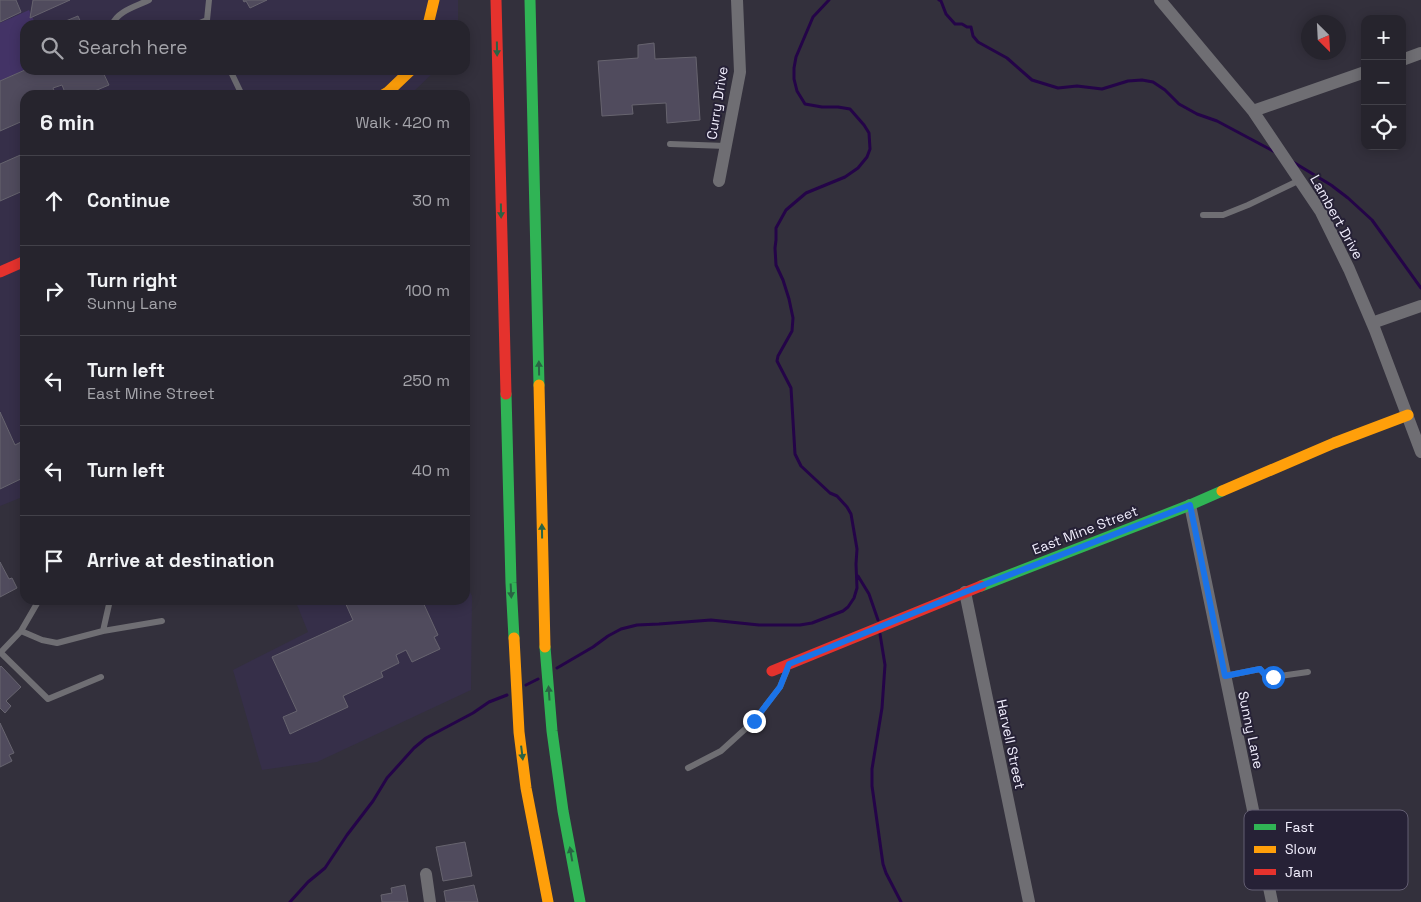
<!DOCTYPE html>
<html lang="en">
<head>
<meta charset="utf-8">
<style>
  :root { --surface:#26242d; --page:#2e2c35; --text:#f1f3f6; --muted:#a4a4aa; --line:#424149 }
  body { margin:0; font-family:"Space Grotesk",sans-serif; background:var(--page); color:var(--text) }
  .controls { position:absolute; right:15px; top:15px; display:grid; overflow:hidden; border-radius:10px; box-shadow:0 2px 12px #0003 }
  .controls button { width:45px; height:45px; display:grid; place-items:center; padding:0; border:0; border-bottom:1px solid var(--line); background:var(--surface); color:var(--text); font:25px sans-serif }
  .compass { position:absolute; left:1301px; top:15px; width:45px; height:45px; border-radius:50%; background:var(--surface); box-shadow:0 2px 12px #0003; rotate:156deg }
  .stop { position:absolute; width:15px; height:15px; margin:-11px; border:4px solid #1a73e8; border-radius:50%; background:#fff }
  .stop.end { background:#1a73e8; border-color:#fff; box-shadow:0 1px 5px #0008 }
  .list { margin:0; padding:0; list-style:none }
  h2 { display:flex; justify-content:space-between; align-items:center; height:65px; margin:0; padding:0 20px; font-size:21px }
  h2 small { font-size:16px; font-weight:400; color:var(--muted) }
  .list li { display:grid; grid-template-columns:32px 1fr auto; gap:15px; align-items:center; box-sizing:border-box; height:90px; padding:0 20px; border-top:1px solid var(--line) }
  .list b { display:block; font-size:19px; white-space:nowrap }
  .list p { margin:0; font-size:16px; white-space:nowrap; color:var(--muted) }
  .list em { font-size:16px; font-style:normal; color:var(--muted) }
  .icon { flex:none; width:28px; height:28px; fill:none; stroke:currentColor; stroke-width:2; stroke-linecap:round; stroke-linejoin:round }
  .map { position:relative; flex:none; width:1421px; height:902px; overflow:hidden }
  .search { position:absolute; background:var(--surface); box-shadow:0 2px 12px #0003; left:20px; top:20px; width:450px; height:55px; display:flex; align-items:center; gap:12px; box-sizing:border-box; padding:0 18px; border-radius:15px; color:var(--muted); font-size:19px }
  .panel { position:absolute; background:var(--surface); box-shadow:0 2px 12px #0003; left:20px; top:90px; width:450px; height:515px; border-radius:15px }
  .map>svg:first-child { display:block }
  .built { fill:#362f49 }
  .green { fill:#433366 }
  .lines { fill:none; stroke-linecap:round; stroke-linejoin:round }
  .stream { stroke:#240448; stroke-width:3 }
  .building { fill:#504b5d; stroke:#67646f }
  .lane { stroke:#6f6e73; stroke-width:6 }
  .street { stroke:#6f6e73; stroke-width:12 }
  .fast { stroke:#30b455; stroke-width:11 }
  .slow { stroke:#ff9f0a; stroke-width:11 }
  .jam { stroke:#e5322d; stroke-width:11 }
  .oneway { fill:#2a6344 }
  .route { stroke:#1a73e8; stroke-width:6 }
  .labels { text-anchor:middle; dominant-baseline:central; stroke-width:4; stroke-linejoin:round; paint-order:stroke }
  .street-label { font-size:14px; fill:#f1eefd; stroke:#262136 }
  .key { fill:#262136; stroke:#635e72; stroke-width:1 }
  .key-label { font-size:14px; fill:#f1eefd }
</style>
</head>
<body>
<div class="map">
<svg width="1421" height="902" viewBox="0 0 1421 902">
  <rect width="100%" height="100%" fill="#33303c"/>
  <path class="built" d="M0,0H458V25H25V70H436L410,95H25V496L0,506Z
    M465,582L472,596L471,690L317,762L262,770L233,670L308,632L295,600H465Z"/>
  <path class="green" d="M29,10L36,25H25V70L0,81V23Z"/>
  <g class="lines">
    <path class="stream" d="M939,0L941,1L946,14L955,24H962L967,27H971L973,36L978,42L1007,58L1032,80L1058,88L1077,86L1102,89L1128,81L1142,80L1153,82L1165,90L1179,104L1197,114L1217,121L1275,152
      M1293,162L1331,185L1348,198L1372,220L1421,288
      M858,576L869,594L878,620
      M880,634L885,665L882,708L872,769V786L883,864L886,873L901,902
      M557,668L593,647L608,636L621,629L637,625L659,624L711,620L759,625H800L812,623L843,611L848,607L854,598L857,588L856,564L857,549L851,514L847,507L837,496L830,493L801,466L795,454L791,388L777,361L778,356L792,331L793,318L789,299L783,280L776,265L775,248L776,240V228L786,210L806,193L845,177L858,168L867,157L870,149L869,133L864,125L850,109L838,107H822L805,104L797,91L794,79V68L796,57L813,17L829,0
      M526,685L538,679
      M290,902L308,882L325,868L347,835L373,801L387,778L414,748L426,738L473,713L489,702L507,695"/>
  </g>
  <path class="building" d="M0,0H16L21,12L0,22Z
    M33,0H70L30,18Z
    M243,0H267L250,8L246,1L244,2Z
    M78,16L82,25H56Z
    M654,43L655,59L696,57L700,120L667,123L666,103L632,105L633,114L602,116L598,61L638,58V45Z
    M25,70H102L109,85L85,95H66L62,85L53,88L56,95H25V120L0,131V81Z
    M25,153V190L0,201V164Z
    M0,412L15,445L25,440V477L0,489Z
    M0,562L9,579L12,578L17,588L0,597Z
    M344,600H422L438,635L434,637L440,649L412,662L406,650L396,655L399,663L381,672L383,677L343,696L348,707L290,734L283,717L297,711L272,657L353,620Z
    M1,666L21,687L6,701L11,706L5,713L0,708V667Z
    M0,723L14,753L9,755L12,761L0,767Z
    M465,842L472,876L443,881L436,847Z
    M405,885L408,902H382L381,895L392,893L391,888Z
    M474,885L478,902H446L444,891Z"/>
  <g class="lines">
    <path class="lane" d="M112,25C117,11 137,6 149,0
      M195,25L207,20L209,0
      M230,70L242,95
      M670,144L726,146
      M1203,215H1223L1248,205L1300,180
      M21,631L42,640L57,643L103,631L162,621
      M103,631L110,600
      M0,653L21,631L39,600
      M1,653L48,699L101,677
      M1225,676L1260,669L1266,676L1273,677L1308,672
      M688,768L721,751L754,721L780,687L787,670"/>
    <path class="street" d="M1160,0L1253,111L1321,212L1349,269L1375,330L1421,452
      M1402,60L1421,53
      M1253,111L1365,72
      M719,181L740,72L737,0
      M1372,323L1421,306
      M1190,505L1272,902
      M965,592L1029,902
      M426,874L430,902"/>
    <path class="fast" d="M530,0L539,385
      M506,394L511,583L514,638
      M981,586L1190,505L1222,491
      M545,647L552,731L563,811L580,902"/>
    <path class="slow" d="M428,25L434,0
      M383,95L388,92L411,70
      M539,385L545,647
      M1222,491L1334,443L1408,415
      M514,638L519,732L526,788L548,902"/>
    <path class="jam" d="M496,0L506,394
      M0,272L25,261
      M772,671L981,586"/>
  </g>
  <defs><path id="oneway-solid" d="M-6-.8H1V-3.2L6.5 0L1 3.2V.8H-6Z" transform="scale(1.25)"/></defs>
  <g class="oneway">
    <use href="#oneway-solid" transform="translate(497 49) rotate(89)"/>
    <use href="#oneway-solid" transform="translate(501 211) rotate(89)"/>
    <use href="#oneway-solid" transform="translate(539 368) rotate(-91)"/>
    <use href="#oneway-solid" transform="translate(542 531) rotate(-91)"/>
    <use href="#oneway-solid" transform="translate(511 591) rotate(87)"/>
    <use href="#oneway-solid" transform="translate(549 693) rotate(-94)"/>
    <use href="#oneway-solid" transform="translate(522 753) rotate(83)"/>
    <use href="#oneway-solid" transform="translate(571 854) rotate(-100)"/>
  </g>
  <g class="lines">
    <path class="route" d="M754,721L780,687L789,664L965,592L1190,505L1225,676L1260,669L1266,676L1273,677"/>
  </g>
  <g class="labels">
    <g class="street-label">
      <text transform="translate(717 103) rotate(-81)">Curry Drive</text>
      <text transform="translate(1337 217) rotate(61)">Lambert Drive</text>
      <text transform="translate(1085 530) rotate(-21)">East Mine Street</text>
      <text transform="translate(1251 730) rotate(78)">Sunny Lane</text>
      <text transform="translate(1011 744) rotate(78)">Harvell Street</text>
    </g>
  </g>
  <rect x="1244" y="810" width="164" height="80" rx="8" class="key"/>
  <rect x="1254" y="824" width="22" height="6" fill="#30b455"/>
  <rect x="1254" y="846" width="22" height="7" fill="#ff9f0a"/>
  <rect x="1254" y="869" width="22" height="6" fill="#e5322d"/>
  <g class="key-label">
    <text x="1285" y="832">Fast</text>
    <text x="1285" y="854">Slow</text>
    <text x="1285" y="877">Jam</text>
  </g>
</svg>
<div class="controls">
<button>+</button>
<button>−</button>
<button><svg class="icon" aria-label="locate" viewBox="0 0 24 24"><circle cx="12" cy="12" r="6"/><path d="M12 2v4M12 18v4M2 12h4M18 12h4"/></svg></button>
</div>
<svg class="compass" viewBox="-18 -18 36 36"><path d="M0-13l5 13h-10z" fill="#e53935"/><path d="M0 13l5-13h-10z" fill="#a4a4aa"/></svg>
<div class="stop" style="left:1273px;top:677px"></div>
<div class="stop end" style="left:754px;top:721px"></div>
<div class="search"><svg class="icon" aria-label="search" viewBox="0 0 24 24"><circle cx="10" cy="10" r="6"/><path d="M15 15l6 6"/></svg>Search here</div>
<section class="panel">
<h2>6 min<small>Walk · 420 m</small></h2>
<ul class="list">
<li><svg class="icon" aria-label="ahead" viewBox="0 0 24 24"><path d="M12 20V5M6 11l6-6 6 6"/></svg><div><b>Continue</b></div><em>30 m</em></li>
<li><svg class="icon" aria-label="right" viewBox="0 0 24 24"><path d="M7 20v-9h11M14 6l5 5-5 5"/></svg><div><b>Turn right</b><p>Sunny Lane</p></div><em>100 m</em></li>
<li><svg class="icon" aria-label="left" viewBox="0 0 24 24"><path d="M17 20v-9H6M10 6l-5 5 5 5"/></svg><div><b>Turn left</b><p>East Mine Street</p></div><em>250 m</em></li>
<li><svg class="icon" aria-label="left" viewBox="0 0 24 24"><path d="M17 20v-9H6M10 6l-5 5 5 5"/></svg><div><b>Turn left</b></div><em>40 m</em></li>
<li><svg class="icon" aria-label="arrive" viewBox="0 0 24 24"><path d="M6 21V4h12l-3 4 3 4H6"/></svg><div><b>Arrive at destination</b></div></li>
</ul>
</section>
</div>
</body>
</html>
